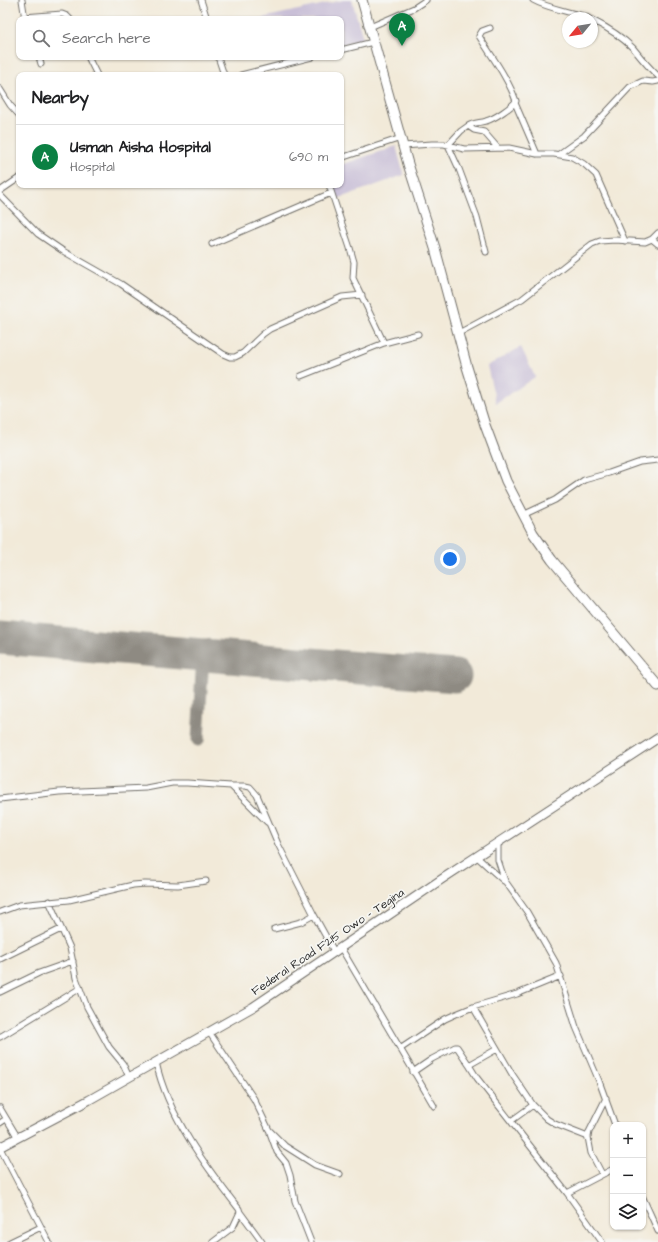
<!DOCTYPE html>
<html lang="en">
<head>
<meta charset="utf-8">
<style>
  :root { --surface:#fff; --page:#f2f2f2; --text:#202124; --muted:#757577; --line:#e0e0e0; --accent:#0b8043 }
  body { margin:0; font-family:"Architects Daughter",sans-serif; background:var(--page); color:var(--text) }
  .controls { position:absolute; right:12px; bottom:12px; display:grid; overflow:hidden; border-radius:8px; box-shadow:0 1px 3px #0004 }
  .controls button { width:36px; height:36px; display:grid; place-items:center; padding:0; border:0; border-bottom:1px solid var(--line); background:var(--surface); color:var(--text); font:20px sans-serif }
  .compass { position:absolute; left:562px; top:12px; width:36px; height:36px; border-radius:50%; background:var(--surface); box-shadow:0 1px 3px #0004; rotate:240deg }
  .you { position:absolute; left:450px; top:559px; width:14px; height:14px; margin:-10px; border:3px solid #fff; border-radius:50%; background:#1a73e8; box-shadow:0 0 0 6px #1a73e833 }
  .badge { display:grid; place-items:center; width:26px; height:26px; border-radius:50%; background:var(--accent); color:#fff; font-size:13px; font-weight:700 }
  .pin { position:absolute; translate:-50% -33px; filter:drop-shadow(0 1px 2px #0008) }
  .pin::after { content:''; position:absolute; top:21px; width:14px; height:12px; background:inherit; clip-path:polygon(0 0,100% 0,50% 100%) }
  .list { margin:0; padding:0; list-style:none }
  h2 { display:flex; justify-content:space-between; align-items:center; height:52px; margin:0; padding:0 16px; font-size:17px }
  h2 small { font-size:13px; font-weight:400; color:var(--muted) }
  .list li { display:grid; grid-template-columns:26px 1fr auto; gap:12px; align-items:center; box-sizing:border-box; height:64px; padding:0 16px; border-top:1px solid var(--line) }
  .list b { display:block; font-size:15px; white-space:nowrap }
  .list p { margin:0; font-size:13px; white-space:nowrap; color:var(--muted) }
  .list em { font-size:13px; font-style:normal; color:var(--muted) }
  .icon { flex:none; width:22px; height:22px; fill:none; stroke:currentColor; stroke-width:2; stroke-linecap:round; stroke-linejoin:round }
  .map { position:relative; flex:none; width:658px; height:1242px; overflow:hidden }
  .search { position:absolute; background:var(--surface); box-shadow:0 1px 3px #0004; left:16px; top:16px; width:328px; height:44px; display:flex; align-items:center; gap:10px; box-sizing:border-box; padding:0 14px; border-radius:8px; color:var(--muted); font-size:15px }
  .panel { position:absolute; background:var(--surface); box-shadow:0 1px 3px #0004; left:16px; top:72px; width:328px; height:116px; border-radius:8px }
  .map>svg:first-child { display:block }
  .industrial { fill:#c9bfd7 }
  .lines { fill:none; stroke-linecap:round; stroke-linejoin:round }
  .taxiway { stroke:#8e8a82; stroke-width:13 }
  .runway { stroke:#8e8a82; stroke-width:33 }
  .street-casing { stroke:#716e68; stroke-width:7 }
  .primary-casing { stroke:#716e68; stroke-width:10 }
  .highway-casing { stroke:#716e68; stroke-width:11 }
  .street { stroke:#fff; stroke-width:5 }
  .primary { stroke:#fff; stroke-width:8 }
  .highway { stroke:#fff; stroke-width:9 }
  .labels { text-anchor:middle; dominant-baseline:central; stroke-width:3.5; stroke-linejoin:round; paint-order:stroke }
  .street-label { font-size:12px; fill:#2b2b2b; stroke:#f6f6f2 }
</style>
</head>
<body>
<div class="map">
<svg width="658" height="1242" viewBox="0 0 658 1242">
  <rect width="100%" height="100%" fill="#f6f6f2"/>
  <filter id="ink" filterUnits="userSpaceOnUse"><feTurbulence type="fractalNoise" baseFrequency=".025" numOctaves="2"/><feDisplacementMap in="SourceGraphic" scale="8" xChannelSelector="R" yChannelSelector="G"/><feConvolveMatrix kernelMatrix="1 2 1 2 8 2 1 2 1" color-interpolation-filters="sRGB"/></filter>
  <filter id="wash" filterUnits="userSpaceOnUse"><feTurbulence type="fractalNoise" baseFrequency=".012" numOctaves="4" result="noise"/><feDisplacementMap in="SourceGraphic" scale="16" xChannelSelector="R" yChannelSelector="G"/><feGaussianBlur stdDeviation="0.9" result="paint"/><feColorMatrix in="noise" values="0 0 0 0 0 0 0 0 0 0 0 0 0 0 0 0 0 1.4 0 .05"/><feComposite in="paint" operator="in"/></filter>
  <g filter="url(#wash)">
    <rect width="100%" height="100%" fill="#f2ead9"/>
    <path class="industrial" d="M343,0H352L363,39L341,45V19H258Z
      M396,146L404,175L337,199L332,185H341V165Z
      M521,347L535,377L496,403L487,366Z"/>
    <g class="lines">
      <path class="taxiway" d="M198,740L203,655"/>
      <path class="runway" d="M0,638L455,676"/>
    </g>
  </g>
  <g filter="url(#ink)">
    <g class="lines">
      <defs>
        <path id="street" d="M22,0L25,19
          M201,0L207,19
          M533,0C549,9 570,11 588,18
          M24,17L62,14L67,16L70,19
          M592,20C606,27 622,37 633,48C641,58 649,68 658,76
          M370,27L414,8L426,0
          M341,50L373,42
          M39,57L41,64
          M88,57L97,75
          M218,57L224,75
          M241,75L312,57
          M0,89L10,105L19,115
          M515,103L537,154
          M468,126C474,122 480,123 486,121C494,119 512,107 516,101C508,78 492,57 479,36L482,31L490,28
          M403,146L432,144H444L464,149L509,148L537,154H554L572,157L584,164L596,175L625,241
          M559,154L584,136L630,87L643,81L653,82L658,81
          M341,158L401,138
          M329,185L350,248L354,262L353,278L384,343
          M0,191L19,178
          M0,195L38,234L63,251L121,284L223,354L230,357H235L243,353L263,334L270,329L342,297L362,295
          M652,239L658,244
          M212,244L331,193
          M486,252L477,217L459,169L448,145L461,131L468,126L474,130L484,132L497,147
          M457,334L522,299L592,244L600,241L615,240L645,242L652,239L658,233
          M301,376L384,343L418,334
          M523,515L555,500L584,480L609,473L640,462L658,460
          M231,786L267,822
          M0,799L59,792L146,788L172,783H187L231,786H245L250,787L257,795L278,844L314,915L335,953
          M498,843V860L505,881L527,912L556,963L576,1027L599,1081L615,1125
          M477,857L488,867L504,881
          M49,901L70,948L76,978L87,1007L109,1047L123,1064L129,1077
          M0,912L19,905L69,900L133,885L145,884L178,885L206,881
          M274,929L301,922L314,915
          M341,948L434,1106
          M0,959L61,929
          M0,992L39,973L73,961
          M473,1007L512,1074L533,1105L547,1119L555,1124L588,1137L589,1132L606,1098
          M209,1032L254,1099L269,1130L285,1146L315,1165L340,1174
          M0,1037L79,989
          M400,1049L445,1019L456,1014L473,1007L517,994L561,976
          M497,1049L469,1065L477,1078L567,1193L602,1242
          M156,1062C167,1114 206,1167 239,1209L240,1212L233,1227L213,1242
          M413,1072L432,1059L455,1047H457L469,1065
          M0,1108L18,1138
          M511,1121L533,1105
          M0,1123L6,1119
          M270,1133L277,1152L286,1163L290,1175L295,1201L311,1242
          M588,1137L591,1153L602,1174
          M0,1148L49,1242
          M567,1193L613,1169
          M643,1198L658,1231
          M240,1212L262,1242
          M10,1242L41,1227"/>
        <path id="primary" d="M0,1147L89,1100L253,1007L442,879L658,738"/>
        <path id="highway" d="M362,0L408,164L435,248L467,367L485,425L506,481L533,533L552,560L658,686"/>
      </defs>
      <use href="#street" class="street-casing"/>
      <use href="#primary" class="primary-casing"/>
      <use href="#highway" class="highway-casing"/>
      <use href="#street" class="street"/>
      <use href="#primary" class="primary"/>
      <use href="#highway" class="highway"/>
    </g>
  </g>
  <g class="labels">
    <g class="street-label">
      <text transform="translate(328 942) rotate(-34)">Federal Road F215 Owo - Tegina</text>
    </g>
  </g>
</svg>
<div class="controls">
<button>+</button>
<button>−</button>
<button><svg class="icon" aria-label="layers" viewBox="0 0 24 24"><path d="M12 4l9 5-9 5-9-5zM3 14l9 5 9-5"/></svg></button>
</div>
<svg class="compass" viewBox="-18 -18 36 36"><path d="M0-13l5 13h-10z" fill="#e53935"/><path d="M0 13l5-13h-10z" fill="#757577"/></svg>
<div class="you"></div>
<div class="pin badge" style="left:402px;top:46px">A</div>
<div class="search"><svg class="icon" aria-label="search" viewBox="0 0 24 24"><circle cx="10" cy="10" r="6"/><path d="M15 15l6 6"/></svg>Search here</div>
<section class="panel">
<h2>Nearby<small></small></h2>
<ul class="list">
<li><span class="badge">A</span><div><b>Usman Aisha Hospital</b><p>Hospital</p></div><em>690 m</em></li>
</ul>
</section>
</div>
</body>
</html>
